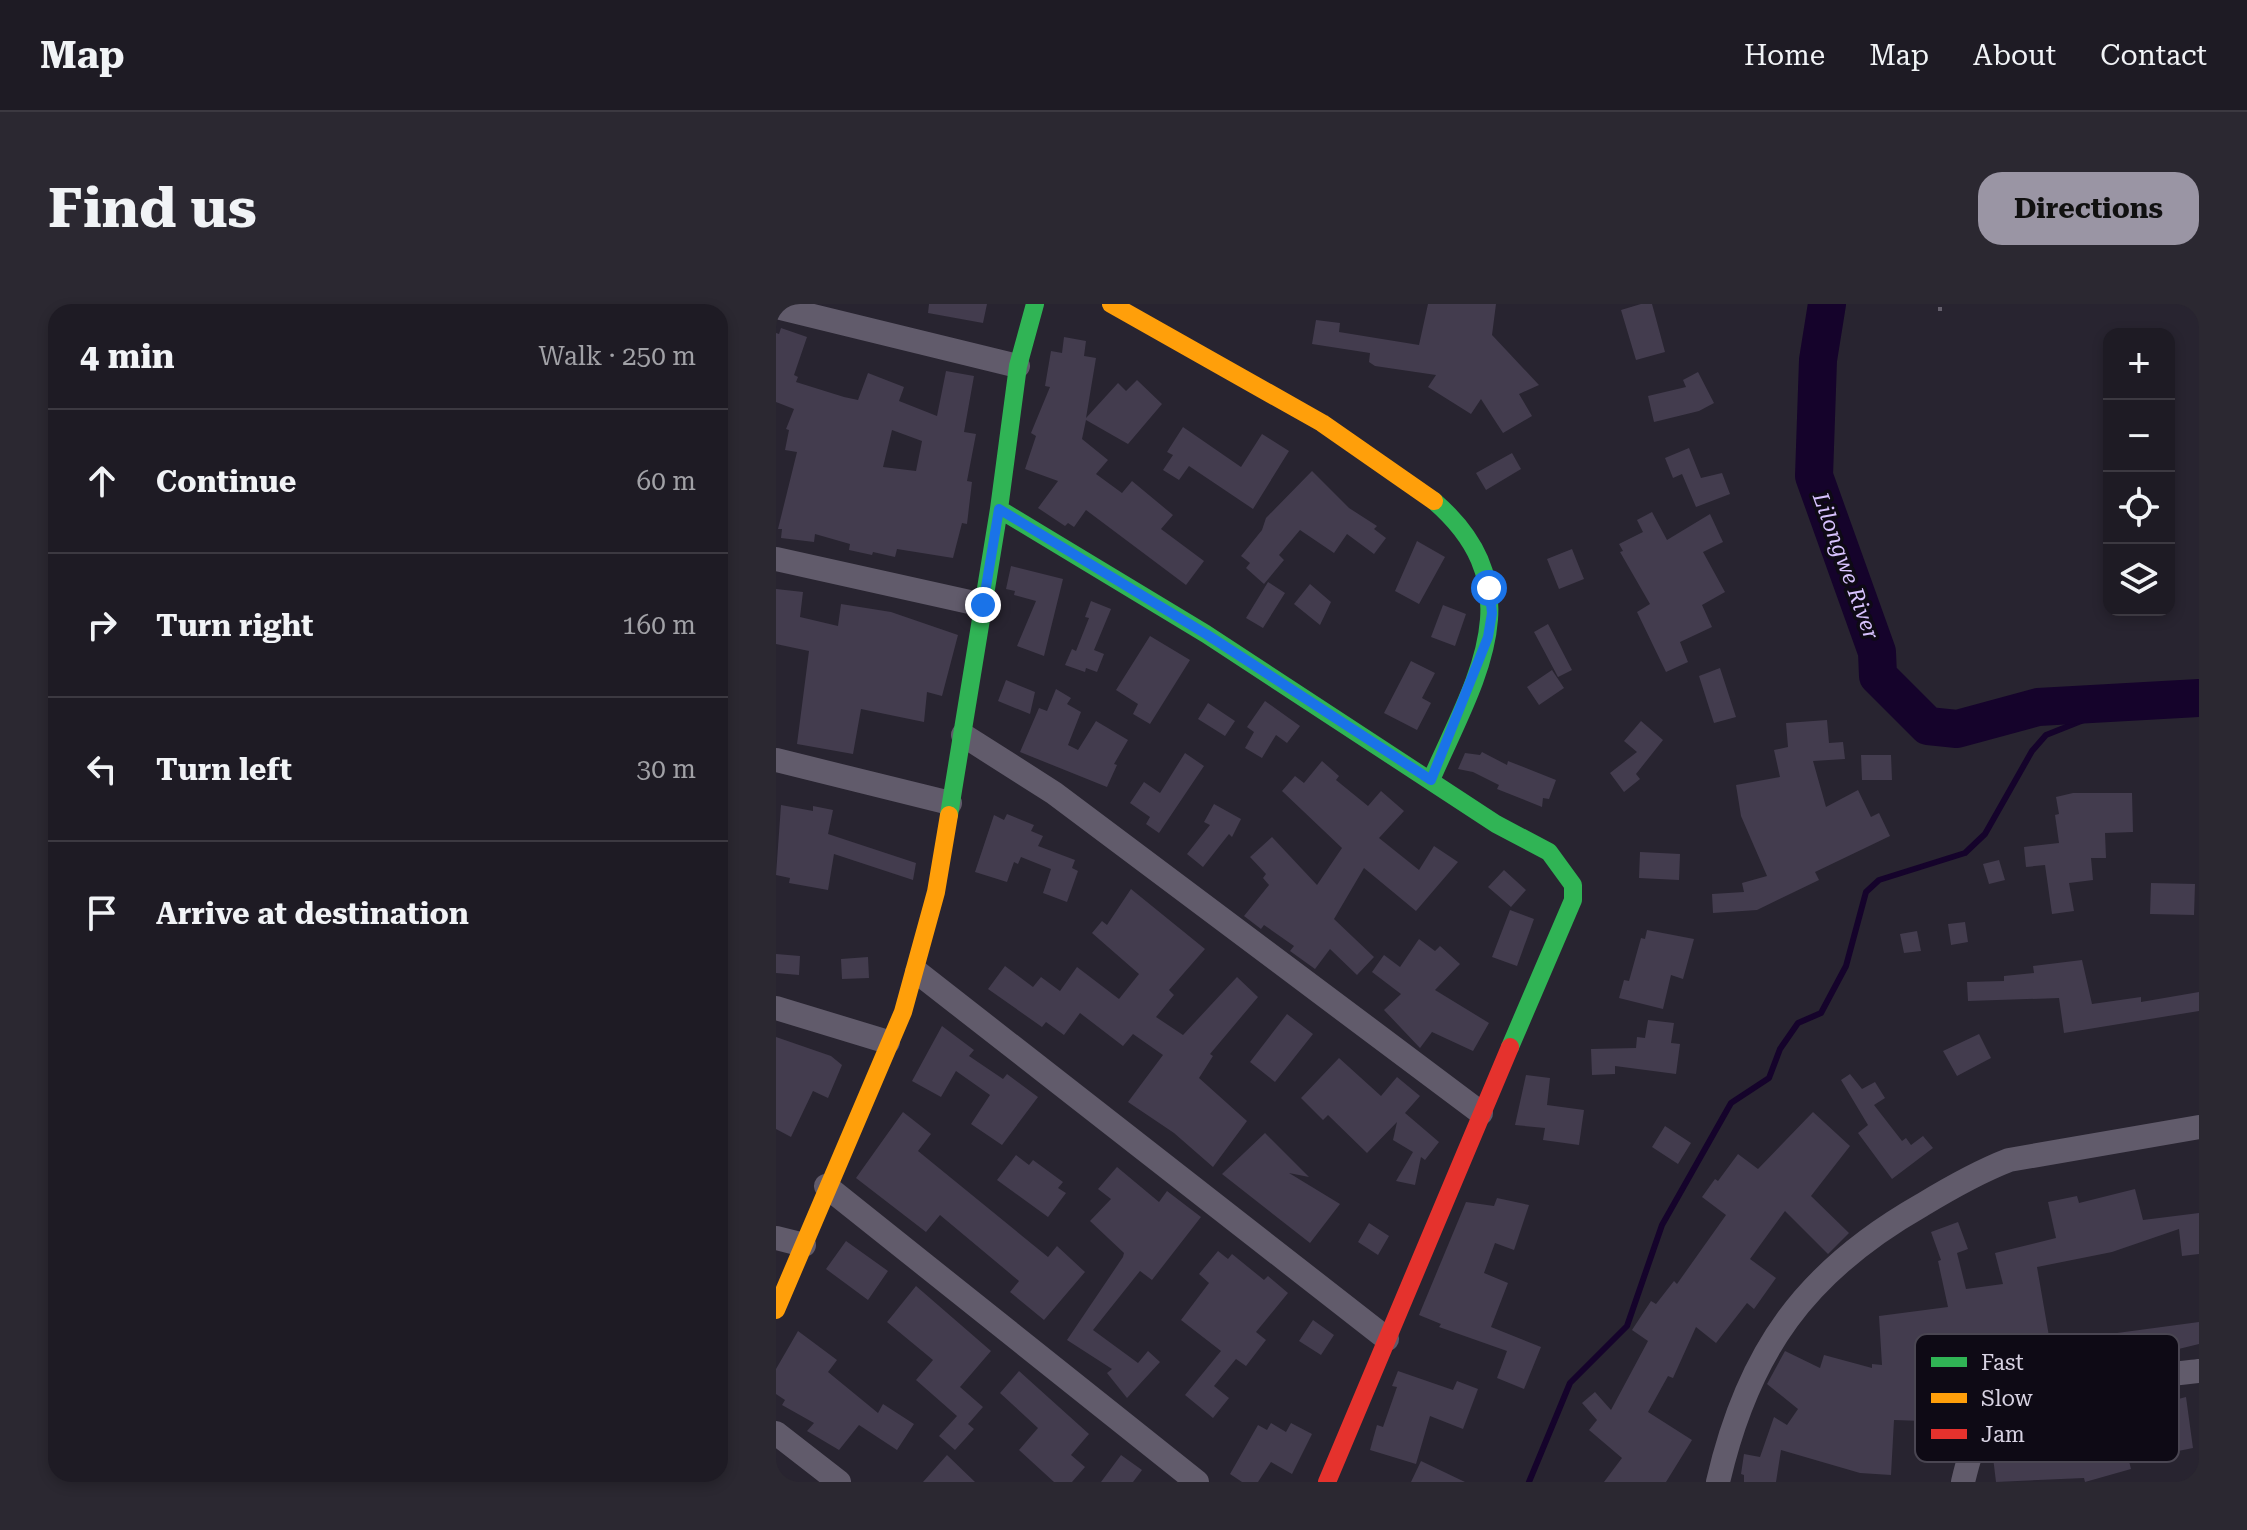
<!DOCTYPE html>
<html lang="en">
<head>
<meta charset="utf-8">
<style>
  :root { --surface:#1e1b24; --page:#2b2831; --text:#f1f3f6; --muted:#a1a1a6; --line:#3c3941; --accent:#9a95a4 }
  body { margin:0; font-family:"Roboto Serif",serif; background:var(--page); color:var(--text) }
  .controls { position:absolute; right:24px; top:24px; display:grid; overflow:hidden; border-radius:16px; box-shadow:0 4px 12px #0003 }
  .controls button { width:72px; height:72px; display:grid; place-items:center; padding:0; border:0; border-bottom:2px solid var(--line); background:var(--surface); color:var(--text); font:40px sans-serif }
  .stop { position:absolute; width:24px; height:24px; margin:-18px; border:6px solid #1a73e8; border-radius:50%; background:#fff }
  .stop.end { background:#1a73e8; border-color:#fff; box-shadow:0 2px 8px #0008 }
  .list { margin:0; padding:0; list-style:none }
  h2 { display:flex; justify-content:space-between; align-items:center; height:104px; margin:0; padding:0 32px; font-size:34px }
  h2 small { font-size:26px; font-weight:400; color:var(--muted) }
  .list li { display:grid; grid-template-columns:52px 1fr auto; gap:24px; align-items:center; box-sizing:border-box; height:144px; padding:0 32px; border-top:2px solid var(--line) }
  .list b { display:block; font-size:30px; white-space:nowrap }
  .list em { font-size:26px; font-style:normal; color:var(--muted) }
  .icon { flex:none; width:44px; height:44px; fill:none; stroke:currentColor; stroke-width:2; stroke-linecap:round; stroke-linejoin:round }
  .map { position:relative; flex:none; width:1423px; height:1178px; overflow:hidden; border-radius:24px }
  header { display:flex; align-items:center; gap:48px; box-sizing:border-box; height:112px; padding:0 40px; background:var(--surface); border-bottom:2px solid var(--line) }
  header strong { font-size:38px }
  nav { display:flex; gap:44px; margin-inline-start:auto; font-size:28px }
  .intro { display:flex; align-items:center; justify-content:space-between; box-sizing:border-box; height:192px; padding:0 48px }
  h1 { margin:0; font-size:56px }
  .button { padding:20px 36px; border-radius:24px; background:var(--accent); color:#111; font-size:28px; font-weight:700 }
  main { display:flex; gap:48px; padding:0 48px }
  aside { flex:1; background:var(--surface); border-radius:24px; box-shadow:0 4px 12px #0003 }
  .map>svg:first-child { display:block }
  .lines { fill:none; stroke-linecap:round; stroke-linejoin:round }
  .stream { stroke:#15032b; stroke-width:6 }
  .river { stroke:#15032b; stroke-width:38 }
  .building { fill:#433c4e; fill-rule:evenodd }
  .path { stroke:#645f6c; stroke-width:4; stroke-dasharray:4 6; stroke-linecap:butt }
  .street { stroke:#615b6b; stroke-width:24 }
  .fast { stroke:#30b455; stroke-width:18 }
  .slow { stroke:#ff9f0a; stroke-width:18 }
  .jam { stroke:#e5322d; stroke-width:18 }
  .route { stroke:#1a73e8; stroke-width:10 }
  .labels { text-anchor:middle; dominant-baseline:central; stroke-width:7; stroke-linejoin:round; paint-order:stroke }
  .water-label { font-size:22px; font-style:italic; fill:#d8c3fe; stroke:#0e0a15 }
  .key { fill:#0e0a15; stroke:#4a4652; stroke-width:2 }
  .key-label { font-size:22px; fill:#d7d2e2 }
</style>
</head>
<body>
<header>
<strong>Map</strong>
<nav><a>Home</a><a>Map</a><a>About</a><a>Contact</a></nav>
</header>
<div class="intro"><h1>Find us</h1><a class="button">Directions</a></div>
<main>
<aside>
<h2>4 min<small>Walk · 250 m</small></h2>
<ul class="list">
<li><svg class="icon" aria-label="ahead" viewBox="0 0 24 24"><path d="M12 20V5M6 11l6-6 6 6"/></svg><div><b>Continue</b></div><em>60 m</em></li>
<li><svg class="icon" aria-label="right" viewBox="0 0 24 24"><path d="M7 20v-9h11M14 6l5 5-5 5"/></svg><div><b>Turn right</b></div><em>160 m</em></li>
<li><svg class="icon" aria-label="left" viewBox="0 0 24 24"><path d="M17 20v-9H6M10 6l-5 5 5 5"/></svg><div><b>Turn left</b></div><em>30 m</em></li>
<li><svg class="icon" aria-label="arrive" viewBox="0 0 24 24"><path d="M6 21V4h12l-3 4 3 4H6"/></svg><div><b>Arrive at destination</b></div></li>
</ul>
</aside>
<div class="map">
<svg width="1423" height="1178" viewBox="0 0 1423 1178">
  <rect width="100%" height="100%" fill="#282430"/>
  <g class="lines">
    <path class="stream" d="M753,1178L794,1079L851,1022L886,921L955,799L993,774L1004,745L1022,719L1045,709L1070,662L1090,588L1103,576L1189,549L1209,530L1256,447L1270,431L1353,398"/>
    <path class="river" d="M1051,0L1042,56L1038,172L1101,348L1102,372L1152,422L1181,425L1262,403L1423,394"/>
  </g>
  <path class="building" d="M153,0H211L207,19L152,9Z
    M652,0H720L716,31L763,81L743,90L756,112L727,129L705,95L695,110L652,83L660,71L599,62L593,58L594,49L536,40L540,16L564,19L563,28L643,41Z
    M865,0H876L889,48L860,56L845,6Z
    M5,24L31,33L18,71L22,73L20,78L68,93L82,96L92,69L128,83L123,97L161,112L170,67L198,72L188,128L200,130L191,177L196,178L191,220L186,219L177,254L121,245L119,253L97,248L96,251L73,246L74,240L39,230L38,238L5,234L6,225H2L21,148L9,146L13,126L10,125L18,105L0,98V29L3,30ZM116,126L146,137L140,167L107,163Z
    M288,33L310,37L308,52L320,54L310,114L342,79L350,87L361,76L386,100L352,140L310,116L306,135L332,156L320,170L346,189L356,177L397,211L385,225L428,257L410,281L310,206L298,223L292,219L289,222L262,204L282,177L249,165L260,132L255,129L274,83L269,82L275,47L286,49Z
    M922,68L938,99L923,107L878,118L872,92L910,83L907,76Z
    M407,123L465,163L486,130L513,147L477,205L413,162L403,176L387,166L397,151L391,148Z
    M913,144L925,174L946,169L954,190L920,203L906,170L897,174L889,154Z
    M736,149L745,165L710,186L700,169Z
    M536,167L573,204L601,222L598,225L610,234L598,250L571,230L558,249L524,226L503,251L508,256L488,280L470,264L474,259L465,252L486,226L490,214Z
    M876,208L891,236L934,210L947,238L927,248L949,288L926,301L936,323L904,338L912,358L890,368L861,308L874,300L844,248L847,247L843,240L867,228L861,216Z
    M641,237L669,253L643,300L619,287Z
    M796,245L808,275L783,285L771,255Z
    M235,262L287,275L268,352L241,342L260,297L238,291L239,287L230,285Z
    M492,278L509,289L487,324L470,314Z
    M534,280L555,298L544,321L518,300Z
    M0,285L27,288L24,313L62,322L65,300L115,308L182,331L166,392L151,388L148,418L85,405L77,450L21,440L33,347L0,340Z
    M315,297L335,305L318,346L328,350L321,368L310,364L309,368L289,361L296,345L300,347L313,314L309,313Z
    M667,301L690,310L679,342L655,333Z
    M772,320L796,366L782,373L758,328Z
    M374,332L414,356L374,420L357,410L362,400L340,386Z
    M635,357L659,369L646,394L655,399L641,426L608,409Z
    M944,364L960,413L938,419L923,372Z
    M776,366L788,384L763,401L751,383Z
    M230,376L259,388L254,410L222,397Z
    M280,385L295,394L291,400L305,408L292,441L302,446L320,417L352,436L338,460L341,461L331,483L244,448L263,404L271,407Z
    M489,397L524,422L511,439L500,431L486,454L469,444L478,428L471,423Z
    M432,399L459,417L449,432L422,415Z
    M1051,416L1053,439L1067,438L1069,455L1037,457L1050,503L1082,486L1095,513L1103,509L1114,532L1039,568L1043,576L981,606L937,609L936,590L968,588L966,579L991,572L965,512L960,481L1004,473L998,446L1012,443L1010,419Z
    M865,417L887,436L860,470L864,475L848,488L834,469L861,448L848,437Z
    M706,448L731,461L732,457L780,476L773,495L767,494L766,503L721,485L723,481L697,468L682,465L689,449L704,451Z
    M409,449L428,462L383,529L370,520L374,513L354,499L368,478L384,489Z
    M1085,451H1115L1116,476H1086Z
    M546,457L563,472L560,476L592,502L605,487L628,507L603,534L643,566L658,542L682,558L640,607L588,564L558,615L598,653L581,671L554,645L539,665L514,647L518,642L488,621L485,625L468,612L493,581L487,574L490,570L474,553L496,533L541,581L566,544L506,487L519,472L528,479Z
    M1297,489H1356L1357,528L1329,529L1330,554H1315L1317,576L1293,579L1298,607L1276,610L1269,561L1250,563L1248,543L1283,539L1279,511L1283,510L1280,493Z
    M438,500L465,515L456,533L453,530L427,563L411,550L434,521L428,518Z
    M5,501L37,507V502L57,506L52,530L140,559L137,576L58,550L52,586L13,579L14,574L0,571Z
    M231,510L258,521L255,527L267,532L262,542L299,556L296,564L302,567L291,598L267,589L275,565L245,553L242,560L238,558L231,578L199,568L218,511L228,516Z
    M864,548L904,550L903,576L863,574Z
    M1223,556L1229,576L1213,580L1207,560Z
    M728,566L750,586L735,603L712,583Z
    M1375,579L1419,580L1418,611L1374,610Z
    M355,585L429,645L393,686L398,691L380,713L407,731L461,673L482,693L434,750L437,752L423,774L471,817L437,863L398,829L352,798L387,751L357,730L347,742L304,709L288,731L270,718L266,723L212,685L229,662L257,683L265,673L284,687L301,663L343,695L363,670L316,629L326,617L331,621Z
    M734,606L758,615L741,662L716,653Z
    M1189,618L1192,638L1175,641L1172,620Z
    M871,626L918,635L907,675L895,671L887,705L843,694L848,676L853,677L865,634L869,635Z
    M1141,627L1145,647L1128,649L1124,630Z
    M643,635L659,647L664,642L684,660L659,686L713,719L697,747L656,728L644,744L608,706L625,690L596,668L608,651L624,663Z
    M0,650L24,652L23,671L0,669Z
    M92,653L93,674L66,675L65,655Z
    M1306,656L1316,700L1365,693V698L1423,688V707L1288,729L1283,694L1192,697L1191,678L1228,677V672L1258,669L1257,662Z
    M511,710L537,730L499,778L474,758Z
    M872,716L898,719L895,739L904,740L900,770L839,762V770L816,771L815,745L860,744L861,733L869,734Z
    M166,722L198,746L193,752L227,775L231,770L262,793L226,841L195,820L214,791L180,767L165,793L136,777Z
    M1203,730L1215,754L1181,772L1167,747Z
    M0,733L55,752L66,761L52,794L37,787L15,833L0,825Z
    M563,754L605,792L621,773L644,792L629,809L663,838L649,856L645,853L639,881L620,877L637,848L617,836L621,818L591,849L552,811L547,816L525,794Z
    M1074,770L1086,785L1099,778L1109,794L1098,801L1126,837L1130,834L1135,841L1147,832L1157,844L1116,875L1082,829L1092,821L1065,776Z
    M750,771L774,774L771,801L808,806L803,841L767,836L769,824L739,821Z
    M127,808L155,830L142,847L272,953L281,942L309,968L268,1016L234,988L243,977L164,911L150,928L80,874Z
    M1037,808L1074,842L1035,892L1073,929L1052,950L1009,907L974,955L1000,974L978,1005L971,999L940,1039L920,1023L897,1074L892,1072L872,1108L916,1136L890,1178H828L846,1154L813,1126L821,1116L806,1099L819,1088L835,1106L872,1037L856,1026L875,997L880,1000L898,977L901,980L950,911L926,893L939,875L942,877L962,850L982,865Z
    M889,822L915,839L902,860L876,843Z
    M489,829L533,873L513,869L564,900L534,939L446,870Z
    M240,851L253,861L257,856L287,878L282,884L290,889L272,913L221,876Z
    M341,863L383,898L391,887L425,913L376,976L364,967L317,1026L362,1059L372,1047L384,1058L351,1094L331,1069L336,1065L291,1036L347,953L348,949L314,917L335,895L322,885Z
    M1359,885L1367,916L1423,909V950L1406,952L1403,925L1336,948L1261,963L1274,1038L1423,1018V1040L1378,1051L1358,1052V1049L1251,1065L1250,1060L1233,1062L1232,1057L1226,1058L1224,1044L1178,1047L1176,1118L1118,1116L1115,1171L1084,1169L1005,1146L1000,1178H968V1171L965,1170L968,1150L984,1153L998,1113L1011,1121L1022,1105L991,1080L1009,1047L1044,1064L1048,1051L1096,1064V1060L1106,1061L1103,1012L1172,1003L1162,957L1165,956L1155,928L1182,918L1192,945L1181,949L1190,985L1227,980L1219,949L1280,934L1272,898L1301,892L1303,899Z
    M721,894L753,901L738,946L719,939L708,969L732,979L715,1023L765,1043L748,1085L721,1074L731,1047L663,1023L665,1020L643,1011L690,898L718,902Z
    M593,919L613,932L602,951L582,938Z
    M70,937L112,967L92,996L50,965Z
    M442,947L452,955L456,950L488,976L492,972L512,989L480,1028L490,1036L470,1062L460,1055L438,1082L453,1094L437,1114L409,1091L445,1047L405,1016L433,979L423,970Z
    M140,982L215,1047L184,1083L207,1103L192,1120L198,1125L179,1146L163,1132L181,1112L140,1076L157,1056L111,1018Z
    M537,1016L558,1031L545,1051L523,1037Z
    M22,1027L61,1056L52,1068L102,1109L107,1100L138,1120L121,1146L83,1121L63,1146L31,1127L38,1119L6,1101L9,1096L0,1090V1065Z
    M243,1067L313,1130L295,1151L309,1163L296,1178H278L243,1146L262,1124L224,1089Z
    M622,1067L677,1086L681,1077L702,1085L687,1125L654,1112L640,1160L594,1146L601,1121L607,1123L621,1083L616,1082Z
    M1410,1093L1417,1144L1353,1157L1355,1165L1309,1178L1308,1174L1220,1178L1216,1145H1234L1232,1124L1250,1122L1251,1128L1281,1124L1282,1129L1331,1120V1116L1361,1110L1360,1106Z
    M495,1119L510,1128L515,1119L536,1130L516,1170L495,1158L482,1178H466L454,1170L482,1121L491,1126Z
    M171,1151L199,1178H147Z
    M345,1151L366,1166L357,1178H325Z
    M645,1157L689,1178H635Z"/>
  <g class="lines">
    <path class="path" d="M1164,7V0"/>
    <path class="street" d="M0,3L242,62
      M0,255L207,301
      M187,431L278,489L705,809
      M0,456L174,499
      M141,668L611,1035
      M0,704L112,738
      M50,882L421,1178
      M0,934L28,941
      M0,1129L63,1178
      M942,1178C972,1047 1030,967 1146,901C1174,884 1202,868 1233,856L1423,823
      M1187,1178C1191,1161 1196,1141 1207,1126C1246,1075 1363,1075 1423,1067"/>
    <path class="fast" d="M223,205L430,330L720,520L773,548L797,581V596L734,743
      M655,476C698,377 760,285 658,197
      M173,511L223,205L242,62L259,0"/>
    <path class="slow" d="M335,0L546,119L658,197
      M0,1006L127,708L160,588L173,511"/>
    <path class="jam" d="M551,1178L734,743"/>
  </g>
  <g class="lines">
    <path class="route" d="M207,301L223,205L430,330L655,476L712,333L716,309L713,284"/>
  </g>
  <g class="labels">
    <g class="water-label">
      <text transform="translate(1070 262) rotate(70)">Lilongwe River</text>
    </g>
  </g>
  <rect x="1139" y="1030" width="264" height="128" rx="12" class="key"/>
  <rect x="1155" y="1053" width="36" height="10" fill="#30b455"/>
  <rect x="1155" y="1089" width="36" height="10" fill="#ff9f0a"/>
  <rect x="1155" y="1125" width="36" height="10" fill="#e5322d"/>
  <g class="key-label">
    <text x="1205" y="1066">Fast</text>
    <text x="1205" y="1102">Slow</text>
    <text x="1205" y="1138">Jam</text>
  </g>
</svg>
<div class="controls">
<button>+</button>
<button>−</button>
<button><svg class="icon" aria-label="locate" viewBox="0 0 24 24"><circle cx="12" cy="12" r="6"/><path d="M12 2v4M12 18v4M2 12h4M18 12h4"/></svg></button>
<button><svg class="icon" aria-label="layers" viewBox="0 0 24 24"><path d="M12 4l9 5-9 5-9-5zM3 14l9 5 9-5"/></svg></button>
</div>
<div class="stop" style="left:713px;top:284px"></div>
<div class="stop end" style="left:207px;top:301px"></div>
</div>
</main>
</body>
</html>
